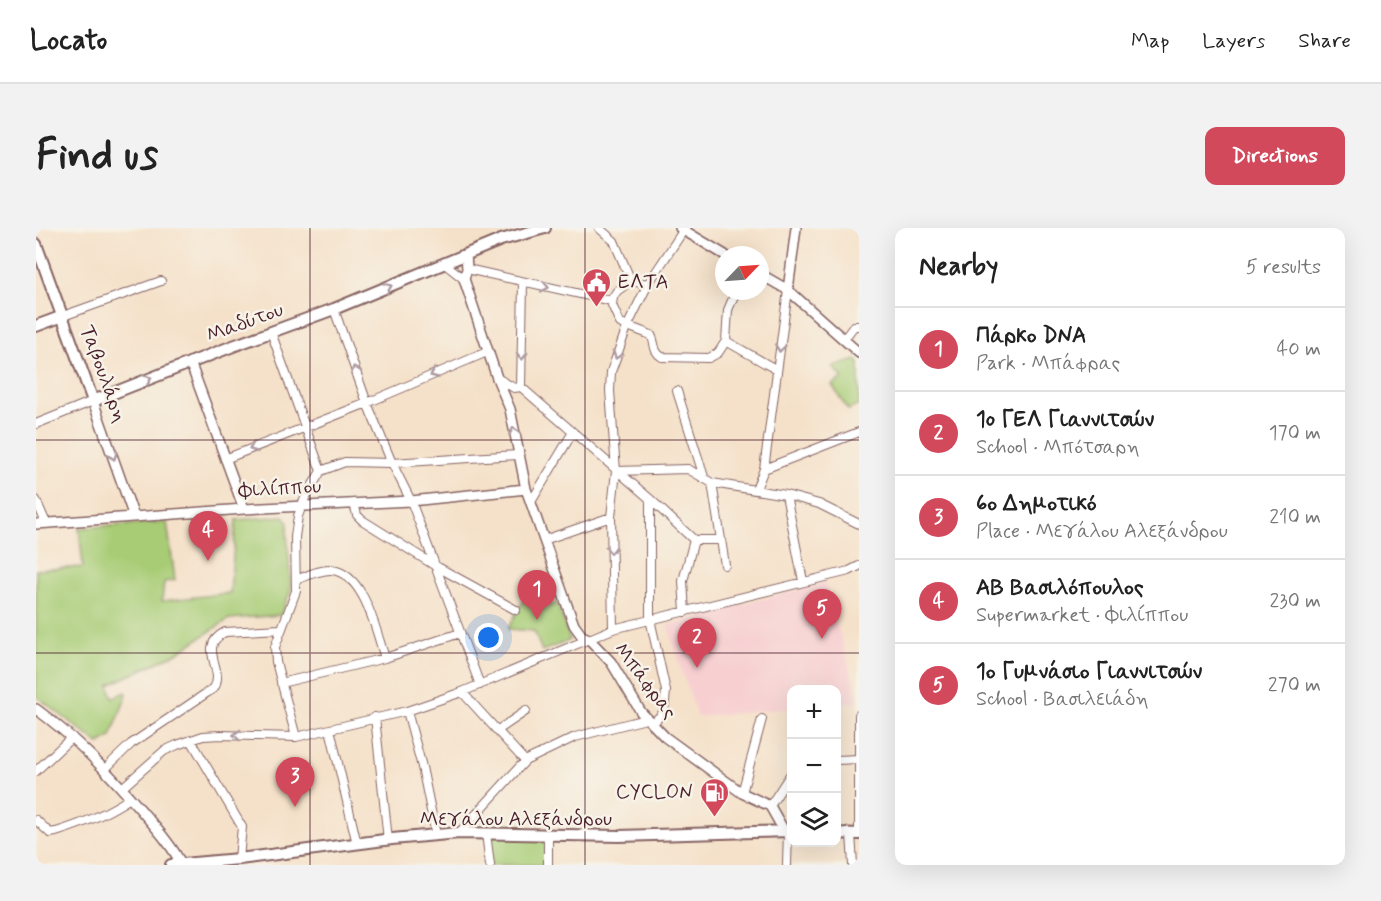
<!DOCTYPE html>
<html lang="en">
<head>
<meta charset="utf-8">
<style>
  :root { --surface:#fff; --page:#f2f2f2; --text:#222; --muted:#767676; --line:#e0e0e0; --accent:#d1495b }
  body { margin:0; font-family:Mynerve,sans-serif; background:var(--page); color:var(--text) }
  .controls { position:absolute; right:18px; bottom:18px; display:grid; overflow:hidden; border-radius:12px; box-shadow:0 6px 24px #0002 }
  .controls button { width:54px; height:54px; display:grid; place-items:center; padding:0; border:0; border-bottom:2px solid var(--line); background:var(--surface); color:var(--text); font:30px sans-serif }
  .compass { position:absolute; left:679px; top:18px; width:54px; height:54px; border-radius:50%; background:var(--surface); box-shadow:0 6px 24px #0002; rotate:65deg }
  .you { position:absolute; left:453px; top:410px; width:21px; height:21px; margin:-15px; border:4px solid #fff; border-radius:50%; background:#1a73e8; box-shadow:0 0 0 9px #1a73e833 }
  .badge { display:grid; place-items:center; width:39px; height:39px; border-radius:50%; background:var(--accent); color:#fff; font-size:20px; font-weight:700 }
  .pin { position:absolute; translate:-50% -50px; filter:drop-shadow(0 2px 3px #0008) }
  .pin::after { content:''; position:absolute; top:32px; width:21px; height:18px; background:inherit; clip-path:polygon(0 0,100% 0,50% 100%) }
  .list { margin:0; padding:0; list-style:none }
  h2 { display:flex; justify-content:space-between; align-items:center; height:78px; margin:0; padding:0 24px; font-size:26px }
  h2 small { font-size:20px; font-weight:400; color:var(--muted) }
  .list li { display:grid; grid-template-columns:39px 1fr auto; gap:18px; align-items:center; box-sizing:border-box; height:84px; padding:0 24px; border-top:2px solid var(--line) }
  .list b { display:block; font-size:22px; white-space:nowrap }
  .list p { margin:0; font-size:20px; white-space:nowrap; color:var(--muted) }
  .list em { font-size:20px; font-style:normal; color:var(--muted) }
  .icon { flex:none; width:33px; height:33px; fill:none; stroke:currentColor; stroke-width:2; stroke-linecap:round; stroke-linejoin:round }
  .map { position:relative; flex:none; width:823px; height:637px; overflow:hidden; border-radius:12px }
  header { display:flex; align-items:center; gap:36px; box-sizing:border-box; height:84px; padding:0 30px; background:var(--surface); border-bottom:2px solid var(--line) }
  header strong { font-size:28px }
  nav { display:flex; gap:33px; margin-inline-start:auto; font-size:21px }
  .intro { display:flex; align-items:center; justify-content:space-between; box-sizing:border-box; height:144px; padding:0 36px }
  h1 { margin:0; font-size:42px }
  .button { padding:15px 27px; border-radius:12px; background:var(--accent); color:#fff; font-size:21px; font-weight:700 }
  main { display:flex; gap:36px; padding:0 36px }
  aside { flex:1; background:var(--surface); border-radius:12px; box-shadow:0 6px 24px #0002 }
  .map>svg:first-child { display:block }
  .built { fill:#f7cfd1 }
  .green { fill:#a7cc75; stroke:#787650; stroke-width:1.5 }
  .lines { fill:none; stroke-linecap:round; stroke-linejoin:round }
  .minor-casing { stroke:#866362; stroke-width:10 }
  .tertiary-casing { stroke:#866362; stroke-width:12 }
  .secondary-casing { stroke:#866362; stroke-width:14 }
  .minor { stroke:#fff; stroke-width:8 }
  .tertiary { stroke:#fff; stroke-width:9 }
  .secondary { stroke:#fff; stroke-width:10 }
  .oneway { stroke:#ae9aa0 }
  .grid { fill:none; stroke:#4a1f2b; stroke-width:1.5; stroke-opacity:0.55 }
  .labels { text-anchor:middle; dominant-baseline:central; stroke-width:5; stroke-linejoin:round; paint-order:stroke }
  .poi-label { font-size:20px; fill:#4a1f2b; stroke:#f7f3e8; text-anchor:start }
  .street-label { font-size:20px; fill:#4a1f2b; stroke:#f7f3e8 }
</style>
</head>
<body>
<header>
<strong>Locato</strong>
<nav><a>Map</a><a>Layers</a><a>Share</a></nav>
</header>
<div class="intro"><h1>Find us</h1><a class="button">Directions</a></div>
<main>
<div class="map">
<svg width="823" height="637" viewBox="0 0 823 637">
  <rect width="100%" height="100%" fill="#f7f3e8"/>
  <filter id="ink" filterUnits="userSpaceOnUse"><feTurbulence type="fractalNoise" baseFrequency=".0167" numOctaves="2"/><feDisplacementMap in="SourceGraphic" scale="12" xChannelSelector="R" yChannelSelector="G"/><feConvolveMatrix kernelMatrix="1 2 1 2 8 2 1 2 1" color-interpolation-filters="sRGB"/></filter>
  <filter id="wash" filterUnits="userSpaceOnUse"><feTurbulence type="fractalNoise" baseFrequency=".008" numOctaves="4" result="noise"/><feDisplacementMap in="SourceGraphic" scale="24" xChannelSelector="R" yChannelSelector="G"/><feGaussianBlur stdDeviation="1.35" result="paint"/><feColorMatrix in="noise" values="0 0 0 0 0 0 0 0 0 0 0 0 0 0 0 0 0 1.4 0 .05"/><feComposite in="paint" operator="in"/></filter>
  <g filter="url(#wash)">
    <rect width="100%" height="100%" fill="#f5e1c9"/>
    <path class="built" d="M789,354L823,474L801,476L800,461H756L755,480L661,489L631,397Z"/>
    <path class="green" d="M820,132L823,135V177L812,182L796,157L807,150L797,139Z
      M248,288L252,295L251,304L255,362L245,387L193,391L139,426L73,457L77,470L90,464L91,466L75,509L63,516L0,468V342L47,339L43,300L131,294L139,352L128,354L126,373L194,365L200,292Z
      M495,358L502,383L521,375L534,412L506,423L498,403L472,401Z
      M450,605L512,607V637H454Z"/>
  </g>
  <g filter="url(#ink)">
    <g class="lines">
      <defs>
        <path id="minor" d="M563,0L578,13L595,53
          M409,36L428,51
          M431,41L576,73
          M612,56L595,53L581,63L577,69L576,77L584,95L615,107C620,115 616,123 626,129L673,130L682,125L690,113L741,142
          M298,81L331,175L356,235L375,273L444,457
          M27,88L125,53
          M235,104L285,243
          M808,111L818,98H823
          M690,113L692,82L700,63
          M461,150L478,160L485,159L614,271L658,312H684
          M485,159L487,55
          M641,163L668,249
          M0,196L57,173
          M189,231L331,175L451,124
          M728,241L823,204
          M285,243L309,234L356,235L482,227
          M580,243L652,241L676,255L750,267L783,276L823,296
          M676,255L689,337
          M720,261L728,241L752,62
          M750,267L767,353
          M614,271V391L630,463L628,484L616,496
          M0,272L10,295
          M495,274L537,204
          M318,275L321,287L326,292L398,337L480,382
          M508,312L575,289
          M260,352C271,348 284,341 296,342C329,346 340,404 349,430
          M649,384L647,353L658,312
          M577,401L575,289L580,243L574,163L575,144L591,99L612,56L649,0
          M245,455L349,430L424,405
          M426,464L489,533
          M371,483L386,539L400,607
          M823,487V603
          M339,489L352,612
          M294,501L321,616
          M462,502L490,483
          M260,509L240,434L239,419L260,363L259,309L262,288L269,270L285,243
          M155,512L206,599L203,631
          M800,532L823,531
          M70,540L95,516L178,460C190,442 160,419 189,404L245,401
          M0,543L36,509
          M86,560L128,523L141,517L167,508L184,507L260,509L371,483L426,464L577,401L813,343L823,338
          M706,565L726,491
          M734,578L756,544
          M0,592L14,605L20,604C46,596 71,586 94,570
          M423,605L489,533L539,509L610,491
          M450,605L454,637
          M815,606L817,637
          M512,637V607
          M751,637L752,603"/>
        <path id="tertiary" d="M644,0L689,27
          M430,26L431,41L428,51L461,150L474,181L490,261L538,397L546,408L553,411L575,434L605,484L629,509L706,565L734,578L747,601L752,603
          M724,46L752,62L823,125
          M752,62L760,0
          M154,134L208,281
          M57,173L98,289
          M0,296L208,281L375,273L490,261
          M0,481C40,510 72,544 104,581C119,599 135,616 146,637"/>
        <path id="secondary" d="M0,16L57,173L197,118L298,81L465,12L509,0
          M0,98L27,88
          M800,605L823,606
          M135,637L203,631L356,611L423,605L583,608L756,603"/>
      </defs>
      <use href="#minor" class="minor-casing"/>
      <use href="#tertiary" class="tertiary-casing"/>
      <use href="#secondary" class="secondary-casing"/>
      <use href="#minor" class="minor"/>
      <use href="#tertiary" class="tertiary"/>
      <use href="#secondary" class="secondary"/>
    </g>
    <defs><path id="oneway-chevron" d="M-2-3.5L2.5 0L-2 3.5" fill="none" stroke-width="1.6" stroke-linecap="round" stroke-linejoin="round" transform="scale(1.5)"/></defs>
    <g class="oneway">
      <use href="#oneway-chevron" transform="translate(352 59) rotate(-22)"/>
      <use href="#oneway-chevron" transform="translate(509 59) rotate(12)"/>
      <use href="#oneway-chevron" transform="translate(744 120) rotate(98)"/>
      <use href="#oneway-chevron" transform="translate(581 127) rotate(108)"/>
      <use href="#oneway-chevron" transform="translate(486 128) rotate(91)"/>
      <use href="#oneway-chevron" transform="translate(319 142) rotate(-110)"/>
      <use href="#oneway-chevron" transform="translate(398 146) rotate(157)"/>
      <use href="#oneway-chevron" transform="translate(112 151) rotate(-22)"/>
      <use href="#oneway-chevron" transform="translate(478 203) rotate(-99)"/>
      <use href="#oneway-chevron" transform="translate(217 220) rotate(158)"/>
      <use href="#oneway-chevron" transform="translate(77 228) rotate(71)"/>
      <use href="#oneway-chevron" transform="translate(575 322) rotate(89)"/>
      <use href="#oneway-chevron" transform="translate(201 507) rotate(-178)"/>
    </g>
  </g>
  <path class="grid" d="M274,0V637M549,0V637M0,212H823M0,425H823"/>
  <defs>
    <symbol id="civic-pin" viewBox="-11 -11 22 30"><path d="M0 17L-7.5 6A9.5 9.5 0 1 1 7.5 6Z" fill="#d1495b" stroke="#f7f3e8"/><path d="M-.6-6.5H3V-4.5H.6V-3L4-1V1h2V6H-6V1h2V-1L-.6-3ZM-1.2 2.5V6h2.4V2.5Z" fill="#fff"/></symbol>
    <symbol id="fuel-pin" viewBox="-11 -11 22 30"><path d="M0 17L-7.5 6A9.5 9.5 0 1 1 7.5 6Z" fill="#d1495b" stroke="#f7f3e8"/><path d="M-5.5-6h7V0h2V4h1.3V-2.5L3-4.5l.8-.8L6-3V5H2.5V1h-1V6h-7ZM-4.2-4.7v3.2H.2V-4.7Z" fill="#fff"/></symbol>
  </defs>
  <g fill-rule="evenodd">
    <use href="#civic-pin" x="544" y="38" width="33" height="45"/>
    <use href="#fuel-pin" x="662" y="548" width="33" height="45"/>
  </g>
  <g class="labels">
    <g class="poi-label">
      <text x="582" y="54">ΕΛΤΑ</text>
      <text x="657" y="564" text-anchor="end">CYCLON</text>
    </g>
    <g class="street-label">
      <text transform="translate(209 95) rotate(-20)">Μαδύτου</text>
      <text transform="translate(67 146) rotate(70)">Ταβουλάρη</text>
      <text transform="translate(244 261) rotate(-3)">Φιλίππου</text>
      <text transform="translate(609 453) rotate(53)">Μπάφρας</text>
      <text x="480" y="591">Μεγάλου Αλεξάνδρου</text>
    </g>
  </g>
</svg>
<div class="controls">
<button>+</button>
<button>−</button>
<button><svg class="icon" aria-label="layers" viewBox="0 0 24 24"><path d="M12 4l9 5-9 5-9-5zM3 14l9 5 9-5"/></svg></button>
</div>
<svg class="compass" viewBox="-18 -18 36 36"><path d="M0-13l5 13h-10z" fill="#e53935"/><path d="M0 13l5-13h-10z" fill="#767676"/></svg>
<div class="you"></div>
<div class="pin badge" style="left:501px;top:392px">1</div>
<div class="pin badge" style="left:661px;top:440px">2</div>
<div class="pin badge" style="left:259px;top:579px">3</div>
<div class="pin badge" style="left:172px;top:333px">4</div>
<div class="pin badge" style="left:786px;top:411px">5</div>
</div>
<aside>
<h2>Nearby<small>5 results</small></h2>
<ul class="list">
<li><span class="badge">1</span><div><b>Πάρκο DNA</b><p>Park · Μπάφρας</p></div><em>40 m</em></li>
<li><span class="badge">2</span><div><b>1o ΓΕΛ Γιαννιτσών</b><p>School · Μπότσαρη</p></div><em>170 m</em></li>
<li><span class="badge">3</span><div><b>6ο Δημοτικό</b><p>Place · Μεγάλου Αλεξάνδρου</p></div><em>210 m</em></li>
<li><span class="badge">4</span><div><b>ΑΒ Βασιλόπουλος</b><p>Supermarket · Φιλίππου</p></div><em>230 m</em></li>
<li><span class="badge">5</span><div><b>1ο Γυμνάσιο Γιαννιτσών</b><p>School · Βασιλειάδη</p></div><em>270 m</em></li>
</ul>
</aside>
</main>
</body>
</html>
